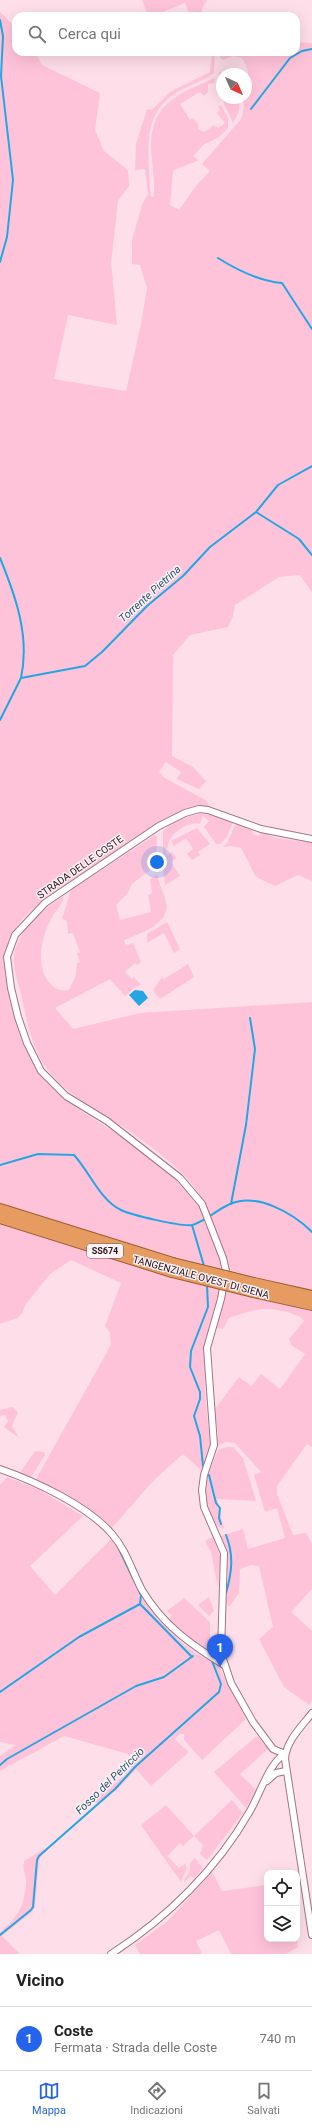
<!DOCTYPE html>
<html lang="it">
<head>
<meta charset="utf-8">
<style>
  :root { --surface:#fff; --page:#f2f2f2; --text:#222; --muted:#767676; --line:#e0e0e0; --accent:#2563eb }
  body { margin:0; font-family:Roboto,sans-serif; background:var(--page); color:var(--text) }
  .controls { position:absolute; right:12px; bottom:12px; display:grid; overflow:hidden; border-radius:8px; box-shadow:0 4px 16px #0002 }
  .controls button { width:36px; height:36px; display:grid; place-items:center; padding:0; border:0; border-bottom:1px solid var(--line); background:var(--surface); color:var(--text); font:20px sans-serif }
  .compass { position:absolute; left:216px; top:68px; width:36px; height:36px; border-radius:50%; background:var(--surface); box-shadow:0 4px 16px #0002; rotate:135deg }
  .you { position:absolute; left:157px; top:862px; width:14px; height:14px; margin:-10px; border:3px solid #fff; border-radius:50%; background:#1a73e8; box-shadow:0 0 0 6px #1a73e833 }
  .badge { display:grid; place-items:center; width:26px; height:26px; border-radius:50%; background:var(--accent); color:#fff; font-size:13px; font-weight:700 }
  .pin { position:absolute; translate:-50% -33px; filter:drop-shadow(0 1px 2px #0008) }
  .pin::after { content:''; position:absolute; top:21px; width:14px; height:12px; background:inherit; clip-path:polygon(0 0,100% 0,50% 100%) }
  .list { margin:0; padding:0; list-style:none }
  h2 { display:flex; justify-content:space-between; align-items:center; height:52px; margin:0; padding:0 16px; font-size:17px }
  h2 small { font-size:13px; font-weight:400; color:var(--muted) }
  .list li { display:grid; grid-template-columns:26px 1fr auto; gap:12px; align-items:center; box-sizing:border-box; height:64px; padding:0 16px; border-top:1px solid var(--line) }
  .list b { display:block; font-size:15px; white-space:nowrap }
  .list p { margin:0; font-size:13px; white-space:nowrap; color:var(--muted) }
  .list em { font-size:13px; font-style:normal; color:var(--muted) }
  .icon { flex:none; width:22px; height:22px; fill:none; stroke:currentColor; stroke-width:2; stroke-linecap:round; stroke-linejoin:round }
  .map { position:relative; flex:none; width:312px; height:1954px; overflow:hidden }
  .search { position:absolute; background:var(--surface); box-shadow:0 4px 16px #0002; left:12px; right:12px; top:12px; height:44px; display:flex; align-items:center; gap:10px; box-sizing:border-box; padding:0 14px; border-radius:12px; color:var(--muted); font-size:15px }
  .sheet { height:116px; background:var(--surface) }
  nav { display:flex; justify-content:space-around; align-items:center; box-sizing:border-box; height:56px; border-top:1px solid var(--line); background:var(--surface); font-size:11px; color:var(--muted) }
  nav a { display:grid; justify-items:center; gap:2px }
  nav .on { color:var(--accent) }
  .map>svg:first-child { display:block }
  .green { fill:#ffc3d9 }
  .water { fill:#23a6e2 }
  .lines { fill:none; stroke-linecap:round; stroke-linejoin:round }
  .stream { stroke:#23a6e2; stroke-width:2 }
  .minor-casing { stroke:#a27485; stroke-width:8 }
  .trunk-casing { stroke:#a05c2f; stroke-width:12 }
  .minor { stroke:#fff; stroke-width:6 }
  .trunk { stroke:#e69b60; stroke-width:10 }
  .trunk-bridge-casing { stroke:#a05c2f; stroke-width:12; stroke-linecap:butt }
  .trunk-bridge { stroke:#e69b60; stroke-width:10 }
  .labels { text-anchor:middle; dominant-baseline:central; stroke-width:3; stroke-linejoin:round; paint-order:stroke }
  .shield { fill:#fdf2f5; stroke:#68585e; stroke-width:1 }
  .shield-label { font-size:9px; font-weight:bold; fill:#28161d }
  .street-label { font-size:10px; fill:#28161d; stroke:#fdf2f5 }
  .water-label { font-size:11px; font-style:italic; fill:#275771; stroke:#fdf2f5 }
</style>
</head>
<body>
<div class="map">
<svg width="312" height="1954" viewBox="0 0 312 1954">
  <rect width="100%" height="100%" fill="#fedee9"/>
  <path class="green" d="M142,0H206L207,1L203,6L201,16H190L185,3L153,16H148Z
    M0,12L16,28V52H35L42,65L100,93L95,130L104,151L128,170L129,186L118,201L111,263L117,325L68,315L54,379L126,391L140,329L147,288L140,265L132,264V240L142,205L148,194L145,169L135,170L136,144L147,109L152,110L170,92L210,72L212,52H215L214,73C202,82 186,86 173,95C141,116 149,156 150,189L151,196L154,197C155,181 152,164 151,148C150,103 180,93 215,78L214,83L208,84V92L204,96L200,92L180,104L190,120L193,118L198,124V129L204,132L214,125L218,128L225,123L217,113L220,110L218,107L221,105L228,118V128C221,137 214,140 205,144C201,146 197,153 193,156L198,160C191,165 182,165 173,171L170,205L179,210L196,186L210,171L202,164L241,119L244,107L243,99L246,98C246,81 253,75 242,58L233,56L223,60L220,58V52H296V42L312,43V592L300,575L279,577L235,605L233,616L228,627L190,635L173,655L172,756L193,767L206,781L199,789L177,779L181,772L166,762L159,772L165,778L207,801L209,806C179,807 156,824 132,841C113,854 93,867 73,880C52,894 24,911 12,935C0,972 21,1056 49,1084C93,1128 159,1148 196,1200C202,1209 206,1223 210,1234C215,1246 221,1258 222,1271L0,1205Z
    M219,72L223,74L222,98H237C242,107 238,115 233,123L220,94Z
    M199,814L219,816L233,822L226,838L220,844H216L204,827L209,821L203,816L200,824C189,820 167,835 168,847L165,850L168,855L172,852L176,858L171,862L180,876L165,885L163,867V832C169,822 188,816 199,814Z
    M236,823L252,830L253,834L258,836L262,833L278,838L312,843V881L298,875L275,886L256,877L241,848L232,846L223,847L227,843Z
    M197,828L210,844L198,852L200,855L192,860L187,854L193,849L186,838L174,846L171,841Z
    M155,835L157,837L156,865L132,884L127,894L116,905L120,920L151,912L148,895L152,893L150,879L157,875C159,884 164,893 166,902C171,924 140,933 124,940L126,946L133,943L141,962L137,965L135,963L125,972L132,979L134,977L141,985L135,987L125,996L110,979L55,1008L73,1029L140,1013L312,1002V1292L228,1272V1263C216,1231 207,1200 184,1175C169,1160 149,1145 132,1133C102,1111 65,1097 44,1065C30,1043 26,1015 20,990C17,980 14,971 14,961C13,933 43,909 64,896C62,906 54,912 50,921C41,938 36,965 48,981C53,988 60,992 69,990L76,975L77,963L80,962L77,954L80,952L73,933L68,934L67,921L62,919L71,890Z
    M167,922L180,949L174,953L164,933L147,943V934Z
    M188,964L194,977L160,999L153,990L162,977L164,979Z
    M0,1224L157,1272L220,1289L204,1347L205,1391L210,1445L203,1472L183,1454L153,1481L112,1528L102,1518L36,1479L111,1345L110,1333L105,1326L121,1283L71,1260L50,1274L26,1304L22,1313L17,1318L0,1324Z
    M226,1291L312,1310V1447L307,1444L277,1486V1494L293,1535L306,1533L312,1544V1589L291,1612L312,1631V1701L309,1705L284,1687L259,1639L273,1627L259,1566L251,1565L240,1569L239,1593L229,1607L226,1603L228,1577L227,1554L221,1536L243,1529L248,1549L285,1538L277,1508L265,1512L254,1475L261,1472L235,1443L226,1442L215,1447L218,1434L215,1409L239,1377L251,1386L261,1374L280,1389L305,1354L291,1345L289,1339L304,1321C300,1316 296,1315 290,1313C266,1305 252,1310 229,1318L223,1329L216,1328Z
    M12,1407L18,1412L12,1426L19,1438L4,1427L8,1421L5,1415L0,1416V1410Z
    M226,1447H233L243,1458L256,1501L217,1499C220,1509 220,1518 224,1528C216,1528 215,1523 211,1517C200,1493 208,1473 218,1450Z
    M35,1451L44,1452L45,1455L31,1477L20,1473Z
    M7,1477L38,1489L83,1516L30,1566L55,1595L111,1539C132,1566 140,1599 163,1623C173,1633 184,1646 195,1653C203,1658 213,1660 219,1667L246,1719L202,1760L184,1740V1734H180L174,1739L189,1752L151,1786L136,1769L117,1790L97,1803L94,1802L96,1798L125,1775L139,1757L64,1736L0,1771V1757L15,1745L0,1742V1485Z
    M213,1537L220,1557L218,1588L211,1552L205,1541Z
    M209,1597L214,1611L209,1616L198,1605Z
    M184,1598L210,1622V1653L190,1641L168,1620L172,1616L167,1611Z
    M257,1736L268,1749L240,1774L256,1790L246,1808L214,1772Z
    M232,1800L243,1813L207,1860L200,1854L203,1845L194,1836L183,1846L180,1843L167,1856L179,1868L185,1864C190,1870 182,1875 181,1882L141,1825L166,1805L194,1836Z
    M44,1849L46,1851L40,1858L39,1862L35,1907L32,1912L2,1936L20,1954H0V1932C17,1918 25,1906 26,1883C27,1875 22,1873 24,1861Z
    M195,1858L203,1868L194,1878L191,1876L184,1882V1880L190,1871V1863Z
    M212,1872L222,1891L267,1885L265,1911L267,1915V1939H297L298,1947L286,1954H231L219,1930L196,1941L202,1954H140L135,1945L168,1921Z"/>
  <path class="water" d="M135,990L143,991L148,998L139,1006L129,995Z"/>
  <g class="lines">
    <path class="stream" d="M0,20L3,36L1,76L13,180L7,237L0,262
      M251,109L290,58L302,51L312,49
      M218,258C237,270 259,281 282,283L312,329
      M256,512L299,539L312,555
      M0,558C16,597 30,637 21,678
      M0,720L21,678L85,666L102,652L147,606L183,576L210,547L256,512L278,485L312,466
      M0,1165L38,1154L74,1155C89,1171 100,1200 121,1210C131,1215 182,1227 192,1225C204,1222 218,1209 230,1204C256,1192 293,1213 312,1232
      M231,1204L246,1125L255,1049L250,1018
      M192,1225L204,1266
      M203,1466L200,1436L194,1416L200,1399V1392L190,1367L191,1351L208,1307L207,1285
      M209,1475L216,1503L220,1508L219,1518L221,1524
      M226,1535C234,1555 232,1572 226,1593
      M118,1547L141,1595L140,1604
      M0,1692L79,1637L140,1604L192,1657
      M0,1765L7,1759L136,1686L164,1677L193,1656
      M0,1935L31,1910L33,1907L37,1860L39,1856L115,1789L136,1766L219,1692L221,1684L212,1661"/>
    <defs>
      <path id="minor" d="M0,1469C35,1481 88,1506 112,1534C126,1550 132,1571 142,1590C163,1625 190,1644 224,1665
        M312,1713C302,1726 286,1741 285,1759L312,1935
        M285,1754L273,1749L253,1722L231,1683L221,1653L224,1553L204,1507L202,1490L204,1475L214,1445L207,1348L221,1299L226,1271L223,1258L202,1204L180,1178L107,1121L66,1096L41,1071L27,1043L18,1017L11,988L7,957L15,935L45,903L159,826L185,813L199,809L208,810L261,829L312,839
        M267,1781L276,1773L286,1771
        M111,1954C167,1918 217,1869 250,1811C259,1796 270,1761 285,1754"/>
      <path id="trunk" d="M0,1209L173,1263
        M0,1218L172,1272
        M254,1283L312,1296
        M253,1292L312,1305"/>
    </defs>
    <use href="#minor" class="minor-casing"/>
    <use href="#trunk" class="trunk-casing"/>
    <use href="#minor" class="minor"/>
    <use href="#trunk" class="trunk"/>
    <defs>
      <path id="trunk-bridge" d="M173,1263L254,1283
        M172,1272L253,1292"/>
    </defs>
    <use href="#trunk-bridge" class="trunk-bridge-casing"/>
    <use href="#trunk-bridge" class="trunk-bridge"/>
  </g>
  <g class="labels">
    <rect class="shield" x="87" y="1244" width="36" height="14" rx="3"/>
    <g class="shield-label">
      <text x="105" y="1251">SS674</text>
    </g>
    <g class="street-label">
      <text transform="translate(80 867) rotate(-35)">STRADA DELLE COSTE</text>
      <text transform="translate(201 1277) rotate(15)">TANGENZIALE OVEST DI SIENA</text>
    </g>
    <g class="water-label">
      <text transform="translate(150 594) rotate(-42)">Torrente Pietrina</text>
      <text transform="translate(110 1781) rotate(-44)">Fosso del Petriccio</text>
    </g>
  </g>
</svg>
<div class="controls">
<button><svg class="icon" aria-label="locate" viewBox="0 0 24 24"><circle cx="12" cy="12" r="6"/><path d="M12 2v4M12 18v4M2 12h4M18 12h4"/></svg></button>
<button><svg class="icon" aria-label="layers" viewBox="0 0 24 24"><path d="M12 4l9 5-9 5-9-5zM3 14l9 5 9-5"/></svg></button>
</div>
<svg class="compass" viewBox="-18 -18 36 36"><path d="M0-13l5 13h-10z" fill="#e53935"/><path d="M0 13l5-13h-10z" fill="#767676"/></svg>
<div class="you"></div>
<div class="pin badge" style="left:220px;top:1667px">1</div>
<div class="search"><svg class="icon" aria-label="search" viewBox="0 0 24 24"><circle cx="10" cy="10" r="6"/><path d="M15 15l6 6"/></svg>Cerca qui</div>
</div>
<section class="sheet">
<h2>Vicino<small></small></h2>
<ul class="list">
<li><span class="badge">1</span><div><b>Coste</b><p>Fermata · Strada delle Coste</p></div><em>740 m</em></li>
</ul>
</section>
<nav>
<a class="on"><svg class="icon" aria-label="map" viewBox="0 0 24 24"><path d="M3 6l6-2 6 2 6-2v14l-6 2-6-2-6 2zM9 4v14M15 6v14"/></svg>Mappa</a>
<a><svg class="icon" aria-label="directions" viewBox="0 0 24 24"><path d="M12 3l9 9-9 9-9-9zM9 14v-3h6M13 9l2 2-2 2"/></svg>Indicazioni</a>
<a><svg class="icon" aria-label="saved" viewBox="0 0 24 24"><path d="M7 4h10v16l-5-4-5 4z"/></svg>Salvati</a>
</nav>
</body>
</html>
